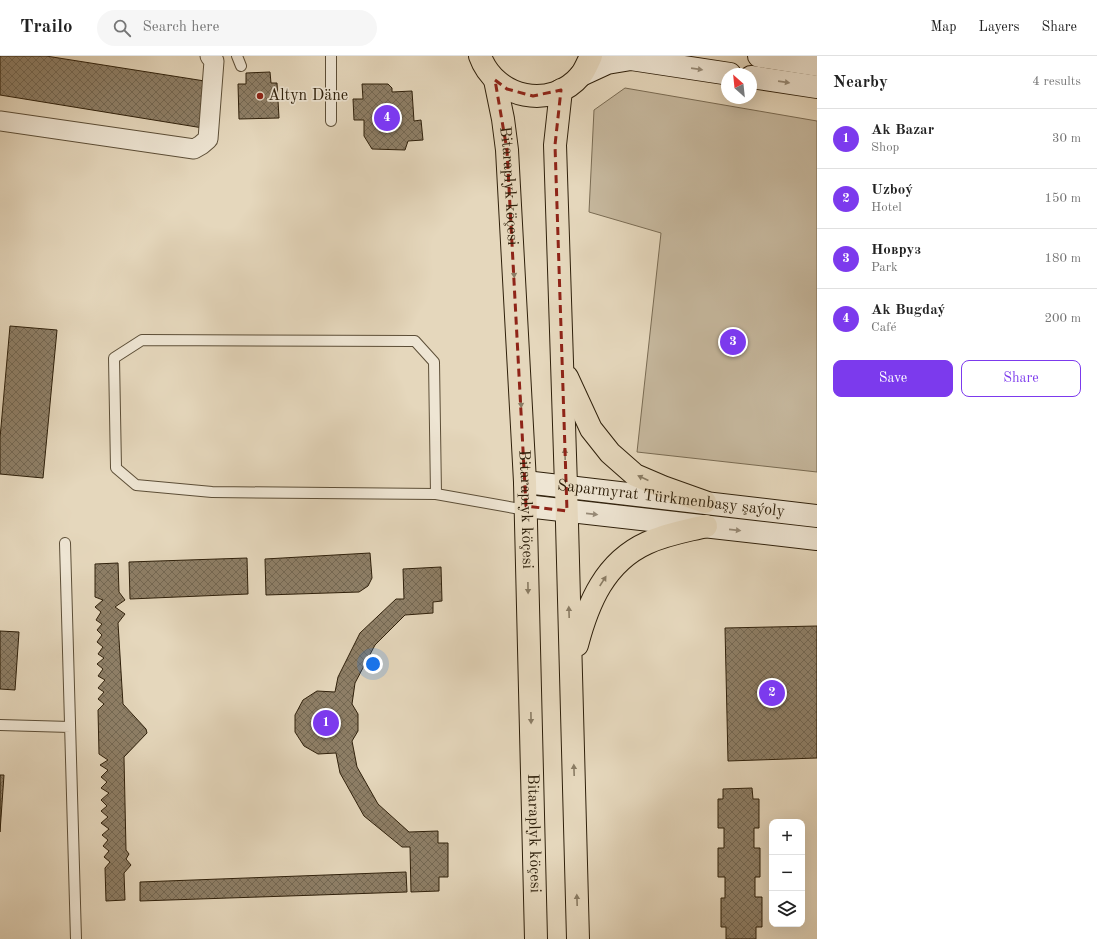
<!DOCTYPE html>
<html lang="en">
<head>
<meta charset="utf-8">
<style>
  :root { --surface:#fff; --page:#f6f6f6; --text:#222; --muted:#767676; --line:#e0e0e0; --accent:#7c3aed }
  body { margin:0; font-family:"Old Standard TT",serif; background:var(--page); color:var(--text) }
  .controls { position:absolute; right:12px; bottom:12px; display:grid; overflow:hidden; border-radius:8px; box-shadow:0 4px 16px #0002 }
  .controls button { width:36px; height:36px; display:grid; place-items:center; padding:0; border:0; border-bottom:1px solid var(--line); background:var(--surface); color:var(--text); font:20px sans-serif }
  .compass { position:absolute; left:721px; top:12px; width:36px; height:36px; border-radius:50%; background:var(--surface); box-shadow:0 4px 16px #0002; rotate:333deg }
  .you { position:absolute; left:373px; top:608px; width:14px; height:14px; margin:-10px; border:3px solid #fff; border-radius:50%; background:#1a73e8; box-shadow:0 0 0 6px #1a73e833 }
  .badge { display:grid; place-items:center; width:26px; height:26px; border-radius:50%; background:var(--accent); color:#fff; font-size:13px; font-weight:700 }
  .pin { position:absolute; translate:-50% -50%; border:2px solid #fff; box-shadow:0 1px 4px #0006 }
  .list { margin:0; padding:0; list-style:none }
  h2 { display:flex; justify-content:space-between; align-items:center; height:52px; margin:0; padding:0 16px; font-size:17px }
  h2 small { font-size:13px; font-weight:400; color:var(--muted) }
  .list li { display:grid; grid-template-columns:26px 1fr auto; gap:12px; align-items:center; box-sizing:border-box; height:60px; padding:0 16px; border-top:1px solid var(--line) }
  .list b { display:block; font-size:15px; white-space:nowrap }
  .list p { margin:0; font-size:13px; white-space:nowrap; color:var(--muted) }
  .list em { font-size:13px; font-style:normal; color:var(--muted) }
  .actions { display:flex; gap:8px; padding:12px 16px }
  .actions a { flex:1; padding:9px 0; border:1px solid var(--accent); border-radius:8px; text-align:center; font-size:14px; color:var(--accent) }
  .actions .main { background:var(--accent); color:#fff }
  .icon { flex:none; width:22px; height:22px; fill:none; stroke:currentColor; stroke-width:2; stroke-linecap:round; stroke-linejoin:round }
  .map { position:relative; flex:none; width:817px; height:883px; overflow:hidden }
  header { display:flex; align-items:center; gap:24px; box-sizing:border-box; height:56px; padding:0 20px; background:var(--surface); border-bottom:1px solid var(--line) }
  header strong { font-size:19px }
  nav { display:flex; gap:22px; margin-inline-start:auto; font-size:14px }
  .search { width:280px; height:36px; background:var(--page); display:flex; align-items:center; gap:10px; box-sizing:border-box; padding:0 14px; border-radius:22px; color:var(--muted); font-size:15px }
  main { display:flex }
  aside { flex:1; background:var(--surface) }
  .map>svg:first-child { display:block }
  .park { fill:#c6b89e; stroke:#7a6c54 }
  .building { fill:url(#building-cross-hatch); stroke:#2f200b }
  .lines { fill:none; stroke-linecap:round; stroke-linejoin:round }
  .lane-casing { stroke:#5c4e37; stroke-width:12 }
  .street-casing { stroke:#5c4e37; stroke-width:21 }
  .secondary-casing { stroke:#2f200b; stroke-width:24 }
  .highway-casing { stroke:#2f200b; stroke-width:24 }
  .lane { stroke:#eee5d3; stroke-width:10 }
  .street { stroke:#eee5d3; stroke-width:19 }
  .secondary { stroke:#eee5d3; stroke-width:22 }
  .highway { stroke:#e5d7bc; stroke-width:22 }
  .oneway { fill:#988c79 }
  .oneway2 { fill:#8a7c64 }
  .marked { fill:none; stroke:#8f2418; stroke-width:3; stroke-dasharray:8 5; stroke-linejoin:round }
  .poi-dot { fill:#8f2418; stroke:#eee5d3; stroke-width:1.5 }
  .labels { text-anchor:middle; dominant-baseline:central; stroke-width:3.5; stroke-linejoin:round; paint-order:stroke }
  .poi-label { font-size:16px; fill:#2f200b; stroke:#eee5d3; text-anchor:start }
  .street-label { font-size:16px; fill:#2f200b; stroke:#eee5d3 }
</style>
</head>
<body>
<header>
<strong>Trailo</strong>
<div class="search"><svg class="icon" aria-label="search" viewBox="0 0 24 24"><circle cx="10" cy="10" r="6"/><path d="M15 15l6 6"/></svg>Search here</div>
<nav><a>Map</a><a>Layers</a><a>Share</a></nav>
</header>
<main>
<div class="map">
<svg width="817" height="883" viewBox="0 0 817 883">
  <defs>
    <pattern id="building-cross-hatch" width="8" height="8" patternUnits="userSpaceOnUse"><rect width="8" height="8" fill="#8e7f67"/><path d="M0 0l8 8M0 8l8-8" fill="none" stroke="#746853"/></pattern>
  </defs>
  <rect width="100%" height="100%" fill="#e5d7bc"/>
  <filter id="stains"><feTurbulence type="fractalNoise" baseFrequency=".005" numOctaves="4"/><feColorMatrix values="0 0 0 0 .2 0 0 0 0 .09 0 0 0 0 .02 0 0 0 .5 -.17"/></filter>
  <radialGradient id="worn" r=".72"><stop offset=".6" stop-color="#630" stop-opacity="0"/><stop offset="1" stop-color="#630" stop-opacity=".3"/></radialGradient>
  <path class="park" d="M625,32L817,65V416L637,396L661,177L589,156L594,54Z"/>
  <path class="building" d="M0,0H46L211,26L203,72L0,39Z
    M270,16L271,27H277L279,62L239,63L238,28H246V17Z
    M362,28H388L392,32V36L412,35L414,65L421,64L423,84L408,85L405,94L372,93L364,80V64H354L353,43H363Z
    M10,270L57,274L43,422L0,418V382Z
    M370,497L372,522L368,530L359,536L266,539L265,503Z
    M247,502L248,538L130,543L129,506Z
    M118,507L119,536L125,544L115,551L125,558L118,567L123,648L146,673L147,677L124,701L126,794L129,798L126,803L131,809L124,817L125,844L106,845L105,812L110,806L104,801L109,795L103,790L108,784L102,779L109,773L101,767L108,761L101,755L107,750L101,744L109,737L101,732L107,726L101,721L108,714L100,709L108,704L99,698L98,654L104,648L98,643L104,636L98,632L105,624L98,620L103,613L97,608L104,602L98,598L103,591L97,586L102,579L97,574L102,568L96,564L101,556L95,551L103,544L95,541V508Z
    M441,511L442,545L433,546V557L405,559L375,589L355,627L352,648L358,658V675L352,685L357,711L378,748L409,776L438,775V787H448V821H439V835L411,836L410,791H402L364,760L340,717L336,697L318,698L304,690L295,676V659L303,644L317,635L335,636L338,621L360,577L396,543H404L403,513Z
    M817,570V702L728,705L725,572Z
    M0,575L19,576L15,634L0,633Z
    M0,719H4L0,776Z
    M752,732L753,743H759V772H754V792H760V821H755V841H762V871H756V883H726V871H721V842H725V821H718V792H724V772H718V743H723V733Z
    M406,816L407,836L140,845V826Z"/>
  <g class="lines">
    <defs>
      <path id="lane" d="M237,0L241,10
        M331,0V65
        M436,438L434,306L415,285L142,284L114,302L116,412L136,429L212,436L436,438L526,454
        M65,487L76,883
        M0,669L70,671"/>
      <path id="street" d="M0,65L194,93L201,89L208,83L214,5L210,0"/>
      <g id="secondary">
        <path d="M759,0L817,9"/>
        <path d="M581,19L607,7L631,3L730,18"/>
        <path d="M751,21L817,31"/>
        <path id="s1" d="M525,426L817,460"/>
        <path d="M526,450L817,483"/>
      </g>
      <g id="highway">
        <path d="M480,0C495,42 551,55 581,19C585,14 588,6 591,0"/>
        <path id="s2" d="M495,24L503,63L507,94L525,426L536,883"/>
        <path d="M561,34L555,89L566,430L578,883"/>
        <path d="M567,321L591,373L610,397L635,419L663,431L705,446"/>
        <path d="M577,589C588,547 605,506 647,487C666,478 686,475 706,470"/>
      </g>
    </defs>
    <use href="#lane" class="lane-casing"/>
    <use href="#street" class="street-casing"/>
    <use href="#secondary" class="secondary-casing"/>
    <use href="#highway" class="highway-casing"/>
    <use href="#lane" class="lane"/>
    <use href="#street" class="street"/>
    <use href="#secondary" class="secondary"/>
    <use href="#highway" class="highway"/>
  </g>
  <defs><path id="oneway-solid" d="M-6-.8H1V-3.2L6.5 0L1 3.2V.8H-6Z"/></defs>
  <g class="oneway">
    <use href="#oneway-solid" transform="translate(697 13) rotate(8)"/>
    <use href="#oneway-solid" transform="translate(784 26) rotate(8)"/>
    <use href="#oneway-solid" transform="translate(592 458) rotate(6)"/>
    <use href="#oneway-solid" transform="translate(735 474) rotate(6)"/>
  </g>
  <g class="oneway2">
    <use href="#oneway-solid" transform="translate(514 216) rotate(87)"/>
    <use href="#oneway-solid" transform="translate(521 346) rotate(87)"/>
    <use href="#oneway-solid" transform="translate(565 398) rotate(-92)"/>
    <use href="#oneway-solid" transform="translate(643 422) rotate(-155)"/>
    <use href="#oneway-solid" transform="translate(603 525) rotate(-57)"/>
    <use href="#oneway-solid" transform="translate(528 532) rotate(89)"/>
    <use href="#oneway-solid" transform="translate(569 556) rotate(-92)"/>
    <use href="#oneway-solid" transform="translate(531 662) rotate(89)"/>
    <use href="#oneway-solid" transform="translate(574 714) rotate(-92)"/>
    <use href="#oneway-solid" transform="translate(577 844) rotate(-92)"/>
  </g>
  <path class="marked" d="M495,24L507,33L533,40L561,34L555,89L567,455L526,450L507,94Z"/>
  <circle class="poi-dot" cx="260" cy="40" r="4"/>
  <g class="labels">
    <g class="poi-label">
      <text x="268" y="40">Altyn Däne</text>
    </g>
    <g class="street-label">
      <text stroke="none"><textPath href="#s2" startOffset="107">Bitaraplyk köçesi</textPath></text>
      <text stroke="none"><textPath href="#s1" startOffset="147">Saparmyrat Türkmenbaşy şaýoly</textPath></text>
      <text stroke="none"><textPath href="#s2" startOffset="431">Bitaraplyk köçesi</textPath></text>
      <text stroke="none"><textPath href="#s2" startOffset="755">Bitaraplyk köçesi</textPath></text>
    </g>
  </g>
  <rect width="100%" height="100%" filter="url(#stains)"/>
  <rect width="100%" height="100%" fill="url(#worn)"/>
</svg>
<div class="controls">
<button>+</button>
<button>−</button>
<button><svg class="icon" aria-label="layers" viewBox="0 0 24 24"><path d="M12 4l9 5-9 5-9-5zM3 14l9 5 9-5"/></svg></button>
</div>
<svg class="compass" viewBox="-18 -18 36 36"><path d="M0-13l5 13h-10z" fill="#e53935"/><path d="M0 13l5-13h-10z" fill="#767676"/></svg>
<div class="you"></div>
<div class="pin badge" style="left:326px;top:667px">1</div>
<div class="pin badge" style="left:772px;top:637px">2</div>
<div class="pin badge" style="left:733px;top:286px">3</div>
<div class="pin badge" style="left:387px;top:62px">4</div>
</div>
<aside>
<h2>Nearby<small>4 results</small></h2>
<ul class="list">
<li><span class="badge">1</span><div><b>Ak Bazar</b><p>Shop</p></div><em>30 m</em></li>
<li><span class="badge">2</span><div><b>Uzboý</b><p>Hotel</p></div><em>150 m</em></li>
<li><span class="badge">3</span><div><b>Новруз</b><p>Park</p></div><em>180 m</em></li>
<li><span class="badge">4</span><div><b>Ak Bugdaý</b><p>Café</p></div><em>200 m</em></li>
</ul>
<div class="actions"><a class="main">Save</a><a>Share</a></div>
</aside>
</main>
</body>
</html>
